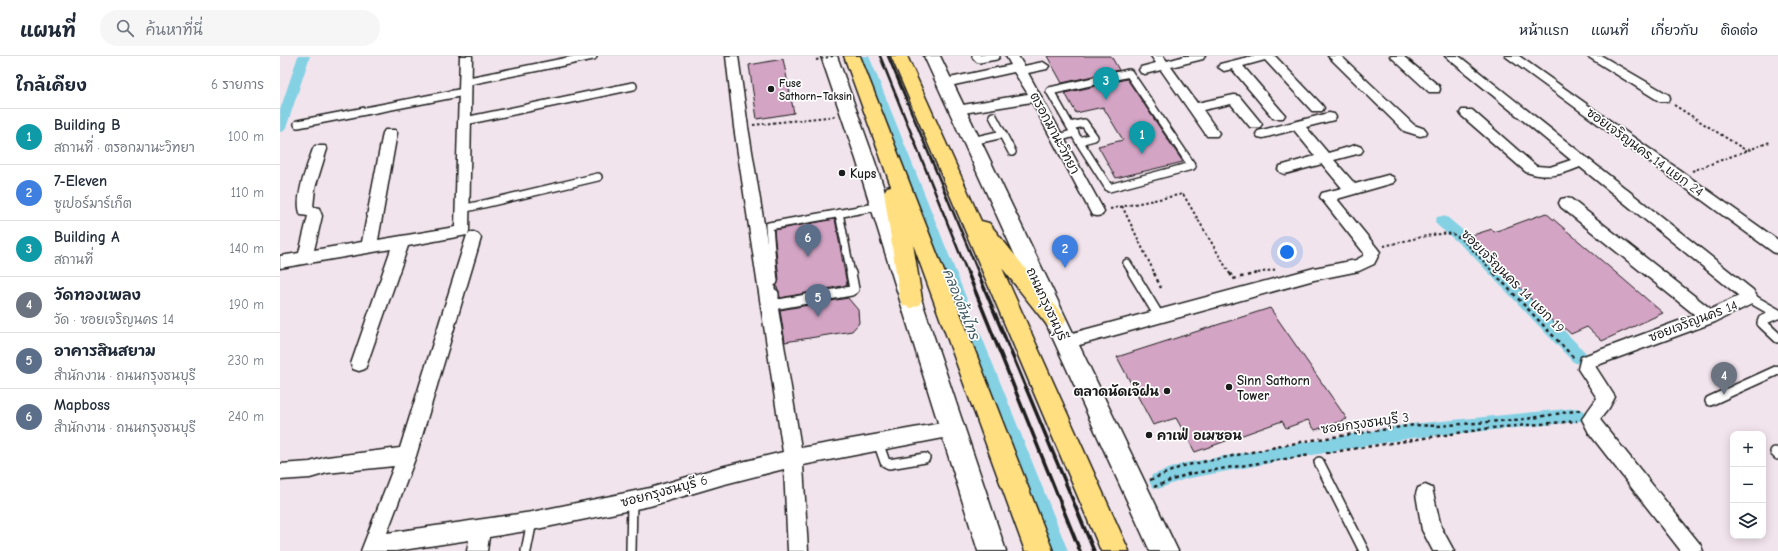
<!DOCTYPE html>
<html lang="th">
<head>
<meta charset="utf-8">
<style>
  :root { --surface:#fff; --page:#f6f6f7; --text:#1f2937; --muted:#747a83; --line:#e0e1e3; --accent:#2563eb }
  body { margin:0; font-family:"Comic Neue","Playpen Sans Thai",sans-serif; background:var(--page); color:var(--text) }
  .controls { position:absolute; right:12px; bottom:12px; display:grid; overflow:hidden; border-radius:8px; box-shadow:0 2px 10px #0003 }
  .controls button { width:36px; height:36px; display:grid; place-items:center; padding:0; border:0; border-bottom:1px solid var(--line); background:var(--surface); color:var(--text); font:20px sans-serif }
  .you { position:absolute; left:1007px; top:196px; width:14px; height:14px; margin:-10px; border:3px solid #fff; border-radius:50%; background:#1a73e8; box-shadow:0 0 0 6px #1a73e833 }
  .badge { display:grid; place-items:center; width:26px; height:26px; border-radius:50%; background:var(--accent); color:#fff; font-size:13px; font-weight:700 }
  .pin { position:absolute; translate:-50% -33px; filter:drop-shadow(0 1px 2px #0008) }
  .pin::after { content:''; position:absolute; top:21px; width:14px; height:12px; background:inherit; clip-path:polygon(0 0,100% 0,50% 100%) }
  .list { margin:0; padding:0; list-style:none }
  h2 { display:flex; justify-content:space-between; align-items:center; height:52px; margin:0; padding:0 16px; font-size:17px }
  h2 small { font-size:13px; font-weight:400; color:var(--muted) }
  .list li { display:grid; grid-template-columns:26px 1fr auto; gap:12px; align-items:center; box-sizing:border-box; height:56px; padding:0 16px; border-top:1px solid var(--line) }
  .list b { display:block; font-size:15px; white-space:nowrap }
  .list p { margin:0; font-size:13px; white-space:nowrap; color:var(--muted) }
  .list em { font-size:13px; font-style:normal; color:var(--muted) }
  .icon { flex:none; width:22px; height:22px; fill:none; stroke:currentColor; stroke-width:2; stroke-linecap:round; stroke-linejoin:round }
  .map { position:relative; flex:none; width:1498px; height:495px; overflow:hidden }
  header { display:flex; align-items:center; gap:24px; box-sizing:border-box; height:56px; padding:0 20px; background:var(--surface); border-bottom:1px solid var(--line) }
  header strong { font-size:19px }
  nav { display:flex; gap:22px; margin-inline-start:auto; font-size:14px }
  .search { width:280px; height:36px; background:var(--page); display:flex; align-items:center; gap:10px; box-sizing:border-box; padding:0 14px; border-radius:22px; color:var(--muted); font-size:15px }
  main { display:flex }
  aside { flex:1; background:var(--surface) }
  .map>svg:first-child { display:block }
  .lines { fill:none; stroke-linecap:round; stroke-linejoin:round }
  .canal { fill:#84d1e4; fill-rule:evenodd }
  .building { fill:#d3a4c4; stroke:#1c1c1c }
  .lane-far1-casing { stroke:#1c1c1c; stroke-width:10 }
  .lane-casing { stroke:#1c1c1c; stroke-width:12 }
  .street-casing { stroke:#1c1c1c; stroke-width:3 }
  .secondary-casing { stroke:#1c1c1c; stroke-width:3 }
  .primary-casing { stroke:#1c1c1c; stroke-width:3 }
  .path-far1 { stroke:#1c1c1c; stroke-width:2; stroke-dasharray:2.5 2.5; stroke-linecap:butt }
  .path { stroke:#1c1c1c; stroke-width:2.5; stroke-dasharray:3.5 3.5; stroke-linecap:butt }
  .lane-far1 { stroke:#fff; stroke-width:7 }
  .lane { stroke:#fff; stroke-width:9 }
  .street { fill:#fff; fill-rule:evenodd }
  .secondary { fill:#fff; fill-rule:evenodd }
  .primary { fill:#ffdf80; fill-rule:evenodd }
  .rail-far1 { stroke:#1c1c1c; stroke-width:2.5 }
  .rail { stroke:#1c1c1c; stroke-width:3.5 }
  .path-bridge { stroke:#1c1c1c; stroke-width:2; stroke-dasharray:2.5 2.5; stroke-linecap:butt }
  .poi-dot { fill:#1c1c1c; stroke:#fff; stroke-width:1.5 }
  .labels { text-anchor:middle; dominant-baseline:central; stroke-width:3.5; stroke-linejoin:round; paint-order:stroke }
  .far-poi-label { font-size:11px; font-weight:bold; fill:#1c1c1c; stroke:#fff; text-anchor:start }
  .street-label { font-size:13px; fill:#1c1c1c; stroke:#fff }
  .poi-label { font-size:13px; font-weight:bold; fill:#1c1c1c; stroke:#fff; text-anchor:start }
  .water-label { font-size:14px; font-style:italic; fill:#405b62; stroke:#fff }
</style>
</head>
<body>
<header>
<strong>แผนที่</strong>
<div class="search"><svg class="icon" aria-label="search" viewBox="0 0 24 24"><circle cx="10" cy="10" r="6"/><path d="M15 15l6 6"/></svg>ค้นหาที่นี่</div>
<nav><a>หน้าแรก</a><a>แผนที่</a><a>เกี่ยวกับ</a><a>ติดต่อ</a></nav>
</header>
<main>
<aside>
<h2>ใกล้เคียง<small>6 รายการ</small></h2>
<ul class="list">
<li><span class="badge" style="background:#0f9aa8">1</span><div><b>Building B</b><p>สถานที่ · ตรอกมานะวิทยา</p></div><em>100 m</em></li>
<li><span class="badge" style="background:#3f7fe0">2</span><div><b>7-Eleven</b><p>ซูเปอร์มาร์เก็ต</p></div><em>110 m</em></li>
<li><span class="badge" style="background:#0f9aa8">3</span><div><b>Building A</b><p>สถานที่</p></div><em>140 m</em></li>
<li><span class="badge" style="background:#6b7280">4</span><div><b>วัดทองเพลง</b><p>วัด · ซอยเจริญนคร 14</p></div><em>190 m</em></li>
<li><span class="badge" style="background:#5c6f8a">5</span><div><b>อาคารสินสยาม</b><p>สำนักงาน · ถนนกรุงธนบุรี</p></div><em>230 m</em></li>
<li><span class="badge" style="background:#5c6f8a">6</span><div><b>Mapboss</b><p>สำนักงาน · ถนนกรุงธนบุรี</p></div><em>240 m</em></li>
</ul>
</aside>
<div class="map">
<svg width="1498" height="495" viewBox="0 0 1498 495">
  <rect width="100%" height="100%" fill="#f2e4ed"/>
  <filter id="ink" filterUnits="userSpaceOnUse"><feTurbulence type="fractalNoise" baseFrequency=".025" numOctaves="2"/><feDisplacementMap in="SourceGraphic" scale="8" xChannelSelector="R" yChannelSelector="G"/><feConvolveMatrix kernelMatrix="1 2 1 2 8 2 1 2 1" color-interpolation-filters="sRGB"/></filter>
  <g filter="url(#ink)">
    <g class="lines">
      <path class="canal" d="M18,0H30L6,72L4,75L0,76V54Z
        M577,0H589L788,495H770Z
        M1162,160L1167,161L1199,188L1305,296L1307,301L1305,306L1299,308L1293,306L1189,196L1157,169L1155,165L1157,161Z
        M1297,352L1303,354L1305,359L1303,364L1297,366L1131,382L1027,400L905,423L878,433L872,431L869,425L872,419L905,407L1131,368Z"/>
    </g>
    <path class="building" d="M767,0H831L839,14L782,27Z
      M503,3L514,57L477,63L469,9Z
      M847,23L903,106L836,122L818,90L843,84L823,51L796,57L785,37Z
      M1266,157L1383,257L1322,285L1307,271L1291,278L1280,268L1276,269L1190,180L1212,173L1214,176Z
      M555,163L567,229L500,242L499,235L496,230L499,224L494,174Z
      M568,242L578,254L579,267L572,275L505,286L500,254Z
      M990,252L1067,363L1035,374L1028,364L1006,372L1002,365L915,396L896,362L873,369L837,301Z"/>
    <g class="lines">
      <defs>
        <path id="lane-far1" d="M696,0L699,3L716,0
          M184,26L313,0
          M713,60L732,96
          M185,65L353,30
          M18,68L184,36
          M790,70L799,85
          M790,70L770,35L849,17L912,110L829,132L799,85
          M790,70L804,67L814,81L799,85
          M778,82L795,77
          M692,85L723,78
          M182,153L318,121
          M559,157L571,218
          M847,207L854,218
          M493,218L489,170L601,150"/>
        <path id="lane" d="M492,217L493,225
          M853,217L879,260
          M494,238V246L499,248L571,235L574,233L571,217
          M1470,242L1498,258
          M1497,258L1483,264L1482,267L1498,282
          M1430,345L1498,314
          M598,386L605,406L609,408L645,402
          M1495,396L1498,399
          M1039,406L1084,495
          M246,495L252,465
          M351,495L352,445"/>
        <path id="street" d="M180,0H192L189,175L188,178L193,176L198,178L201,182L136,400L107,477L252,456L370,432L441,411L503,396L454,71L446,0H458L468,71L521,392L673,365L679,367L682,373L679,379L523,409L528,495H508L504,413L441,429L370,450L252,474L209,481L207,495H187L189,484L116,495H81L114,410L47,417L30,422L0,424V408L30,406L47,401L120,392L187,179L128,190L87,308L85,313L79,315L73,313L71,308L111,193L0,212V200L19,197L28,160L21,159C13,144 28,108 33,93L35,90H45L47,93L35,132L33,151L39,152L42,160L34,194L82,186L103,77L105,74H115L117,77L98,184L175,171Z
          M726,0H738L744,10L763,6L769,10L767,13L748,17L824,155L822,159L817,160L812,159L752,46L677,58L672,57L670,54L672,51L677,50L748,38L734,16L665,31L659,27L665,23L731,9Z
          M871,0H883L887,5L905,0H925L923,3L891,11L917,47L954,39L959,40L982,68L980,71H970L951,48L923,54L939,77L937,80H927L881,14L865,18L861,17L859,14L861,11L876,7Z
          M972,0H995L1042,49L1044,52L1042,55H1032L985,4L963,10L1005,59L1003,62H993L952,13L944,15L938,11L940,8Z
          M1048,0H1061L1134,69L1145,73L1147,76L1145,79L1140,80L1124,75Z
          M1110,0H1123L1159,30L1160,33L1159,36H1149Z
          M1165,0H1179L1473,234L1478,242L1476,246L1435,266L1315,310L1335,341L1329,352L1320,363L1321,365L1420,488L1423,495H1401L1309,377L1302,363L1317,342L1298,313L1301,301L1415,259L1281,151L1279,147L1281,143L1286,142L1291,143L1431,253L1459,240L1300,111C1281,119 1266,123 1246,116L1182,60L1180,57L1182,54H1192L1256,110L1270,111L1291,104Z
          M1225,0H1239L1498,184V198L1493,196Z
          M1307,0H1322L1389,39L1390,42L1389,45H1379Z
          M1049,57L1054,58L1056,61L1054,64L1026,71L1048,97L1076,89L1081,91L1083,94L1081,97L1054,104L1075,128L1108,119L1113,121L1115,124L1113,127L1057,143L1097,192L1100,196L1094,208L1079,215L1034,224L785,293L779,291L777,286L779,281L785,279L1034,212L1076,204L1083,200L1084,197L1040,141L1042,137L1062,132L1042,108L1005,118L1000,116L998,113L1000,110L1035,100L1014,74L983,82L978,81L976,78L978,75Z
          M1145,429L1152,432L1161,471L1174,495H1153L1142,474L1136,438L1138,432Z"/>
        <path id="secondary" d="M541,0H557L594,103L726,495H698L576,103Z
          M644,0H660L898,495H870Z"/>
        <path id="primary" d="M564,0H580L773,495H745L633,188L642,243L639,249L631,252L623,249L620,243L604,136L607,131L611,130Z
          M611,0H627L701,165L709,167L786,263L783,269L775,272L767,269L722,212L849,495H821Z"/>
      </defs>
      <use href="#lane-far1" class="lane-far1-casing"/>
      <use href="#lane" class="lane-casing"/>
      <use href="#street" class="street-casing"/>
      <use href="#secondary" class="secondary-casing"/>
      <use href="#primary" class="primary-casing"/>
      <path class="path-far1" d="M1394,49L1467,95
        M473,69L556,60
        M1412,115L1490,86
        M842,150L875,218
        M830,153L903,138L950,218
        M1104,190C1117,187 1160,175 1172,178C1183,181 1206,209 1215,218
        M973,218L997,213"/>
      <path class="path" d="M874,217L881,232
        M950,217L953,223L978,217
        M1214,217L1295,303
        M1046,397L1211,372L1297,365
        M870,424L903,410L1026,385L1135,369L1157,370L1246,363L1300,354
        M874,431L908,418L1031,399"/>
      <use href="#lane-far1" class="lane-far1"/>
      <use href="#lane" class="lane"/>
      <use href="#street" class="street"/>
      <use href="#secondary" class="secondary"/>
      <use href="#primary" class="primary"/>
      <path class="rail-far1" d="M600,0L688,218
        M608,0L699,218"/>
      <path class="rail" d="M688,217L800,495
        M698,217L814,495"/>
      <path class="path-bridge" d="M536,4L553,0"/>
    </g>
  </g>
  <g class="poi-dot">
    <circle cx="491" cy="33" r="4"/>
    <circle cx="562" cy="117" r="4"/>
    <circle cx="949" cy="331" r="4"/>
    <circle cx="887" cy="335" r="4"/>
    <circle cx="869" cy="379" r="4"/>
  </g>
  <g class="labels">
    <g class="far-poi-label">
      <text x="499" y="27">Fuse<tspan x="499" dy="13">Sathorn–Taksin</tspan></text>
    </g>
    <g class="street-label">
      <text transform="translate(775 77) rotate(62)">ตรอกมานะวิทยา</text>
      <text transform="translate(1365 96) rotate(36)">ซอยเจริญนคร 14 แยก 24</text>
      <text transform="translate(1233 225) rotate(45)">ซอยเจริญนคร 14 แยก 19</text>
      <text transform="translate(767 248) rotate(65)">ถนนกรุงธนบุรี</text>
      <text transform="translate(1413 265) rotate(-21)">ซอยเจริญนคร 14</text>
      <text transform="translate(1085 367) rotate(-8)">ซอยกรุงธนบุรี 3</text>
      <text transform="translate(384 435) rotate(-15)">ซอยกรุงธนบุรี 6</text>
    </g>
    <g class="poi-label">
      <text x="570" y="117">Kups</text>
      <text x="957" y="324">Sinn Sathorn<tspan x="957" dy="15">Tower</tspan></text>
      <text x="879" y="335" text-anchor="end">ตลาดนัดเจ๊ฝน</text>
      <text x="877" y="379">คาเฟ่ อเมซอน</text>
    </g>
    <g class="water-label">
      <text transform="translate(681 248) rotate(68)">คลองต้นไทร</text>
    </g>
  </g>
</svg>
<div class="controls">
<button>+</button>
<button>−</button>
<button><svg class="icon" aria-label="layers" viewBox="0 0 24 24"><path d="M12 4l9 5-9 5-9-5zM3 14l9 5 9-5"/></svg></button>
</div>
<div class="you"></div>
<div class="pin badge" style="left:862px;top:98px;background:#0f9aa8">1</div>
<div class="pin badge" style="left:785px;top:212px;background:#3f7fe0">2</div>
<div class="pin badge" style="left:826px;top:44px;background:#0f9aa8">3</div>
<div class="pin badge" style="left:1444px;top:339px;background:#6b7280">4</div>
<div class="pin badge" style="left:538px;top:261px;background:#5c6f8a">5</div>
<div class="pin badge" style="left:528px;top:201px;background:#5c6f8a">6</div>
</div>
</main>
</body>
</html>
